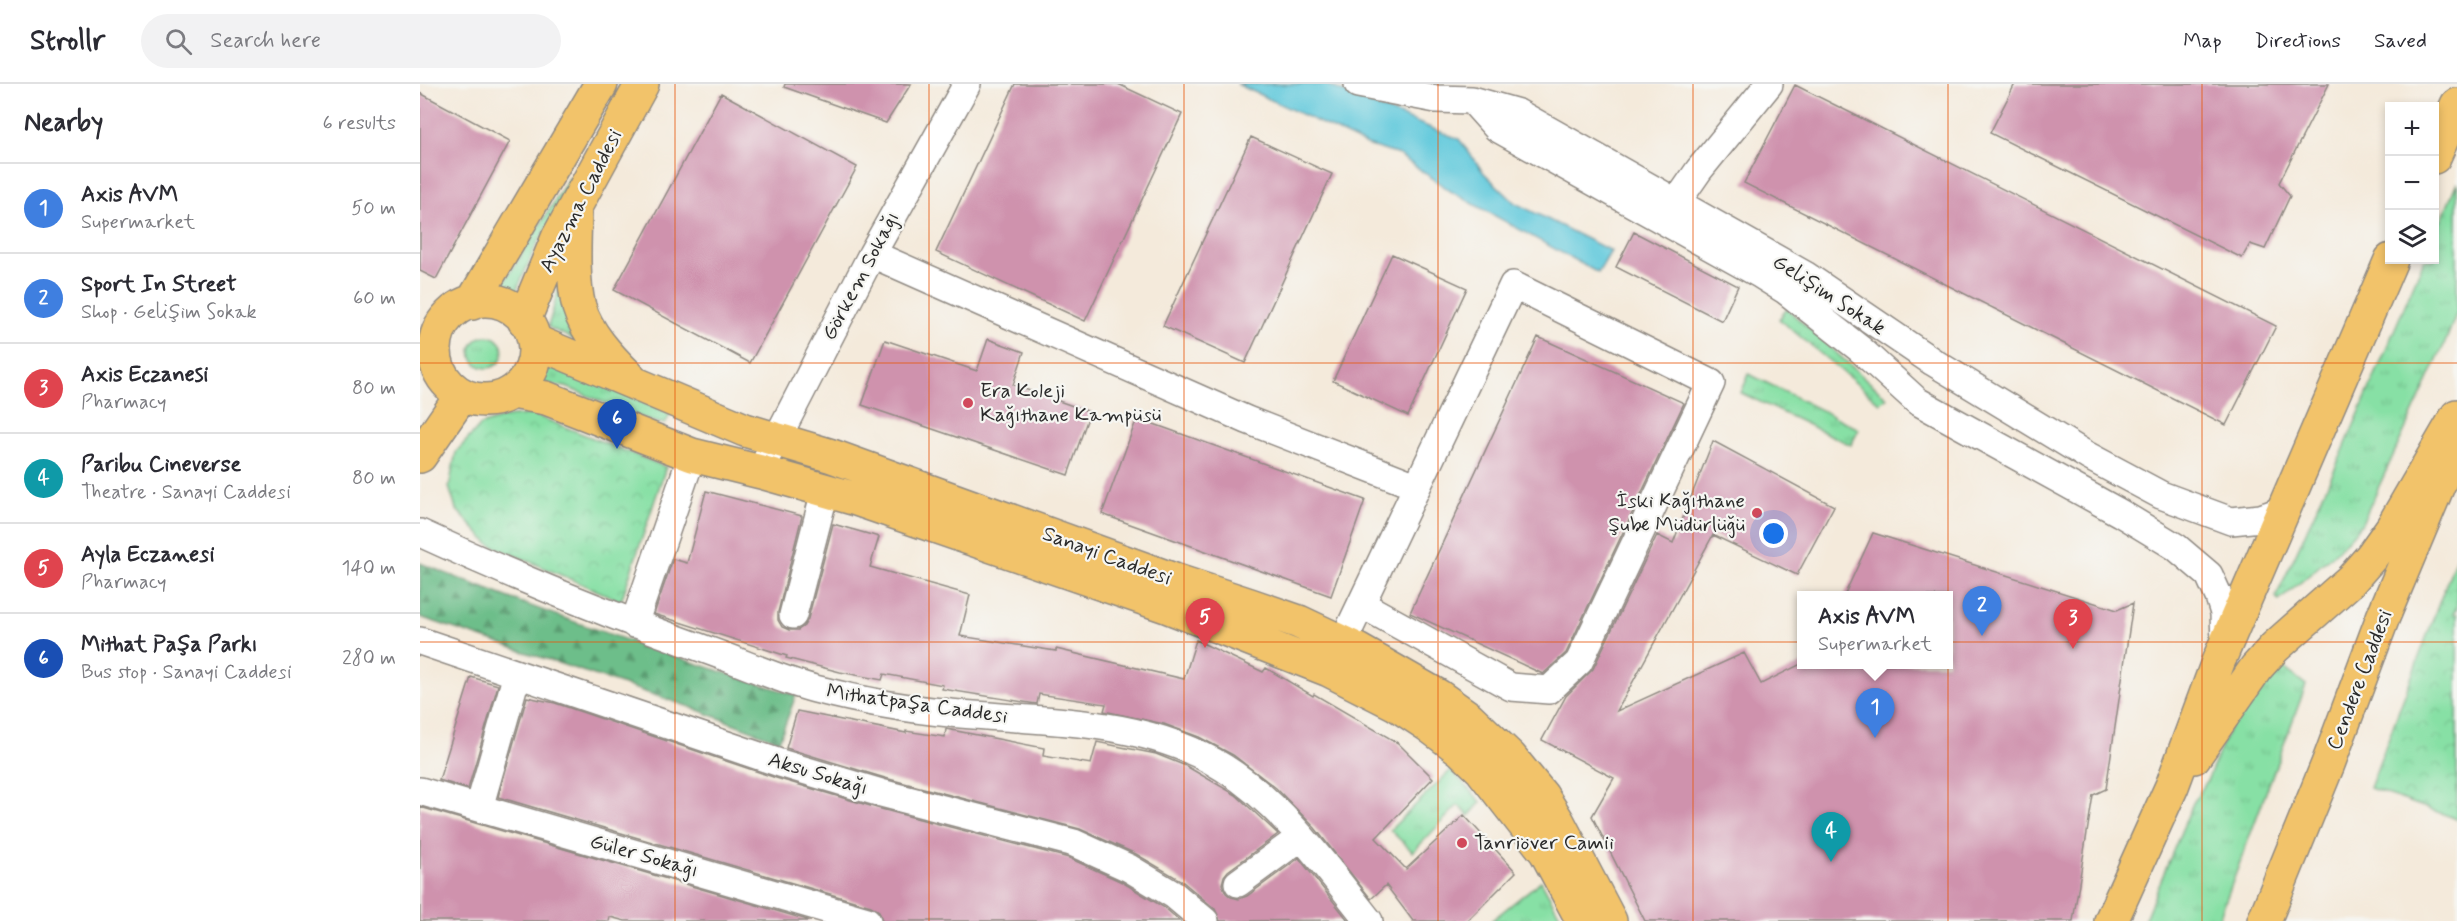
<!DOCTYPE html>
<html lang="en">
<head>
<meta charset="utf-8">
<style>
  :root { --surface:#fff; --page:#f2f2f3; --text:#2b2b33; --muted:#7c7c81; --line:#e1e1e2; --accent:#db2777 }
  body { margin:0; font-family:Mynerve,sans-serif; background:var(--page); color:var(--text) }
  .controls { position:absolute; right:18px; top:18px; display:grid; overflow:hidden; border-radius:0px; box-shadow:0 3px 9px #0003 }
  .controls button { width:54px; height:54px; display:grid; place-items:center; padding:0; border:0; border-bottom:2px solid var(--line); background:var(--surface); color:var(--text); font:30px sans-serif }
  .you { position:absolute; left:1354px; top:450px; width:21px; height:21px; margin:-15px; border:4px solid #fff; border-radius:50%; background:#1a73e8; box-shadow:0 0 0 9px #1a73e833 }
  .badge { display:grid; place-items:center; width:39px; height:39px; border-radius:50%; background:var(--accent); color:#fff; font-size:20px; font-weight:700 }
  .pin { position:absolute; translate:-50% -50px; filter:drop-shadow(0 2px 3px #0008) }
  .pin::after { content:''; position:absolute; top:32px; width:21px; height:18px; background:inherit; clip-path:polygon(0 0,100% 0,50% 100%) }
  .popup { position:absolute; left:1377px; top:507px; width:156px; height:78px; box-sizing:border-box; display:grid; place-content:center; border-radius:0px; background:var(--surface); filter:drop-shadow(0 2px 4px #0005); font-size:20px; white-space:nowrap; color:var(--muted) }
  .popup b { font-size:22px; color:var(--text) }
  .popup::after { content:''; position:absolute; left:50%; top:100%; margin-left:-12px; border:12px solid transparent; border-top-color:var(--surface) }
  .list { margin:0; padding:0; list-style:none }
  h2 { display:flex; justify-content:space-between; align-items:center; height:78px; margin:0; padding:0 24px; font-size:26px }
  h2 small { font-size:20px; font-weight:400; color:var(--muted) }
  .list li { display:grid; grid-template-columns:39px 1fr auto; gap:18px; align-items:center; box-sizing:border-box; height:90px; padding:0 24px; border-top:2px solid var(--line) }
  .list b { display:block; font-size:22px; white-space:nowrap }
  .list p { margin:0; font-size:20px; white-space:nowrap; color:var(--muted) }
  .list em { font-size:20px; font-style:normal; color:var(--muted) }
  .icon { flex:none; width:33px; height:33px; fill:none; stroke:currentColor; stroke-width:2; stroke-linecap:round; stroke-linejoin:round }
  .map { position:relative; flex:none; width:2037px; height:837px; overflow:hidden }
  header { display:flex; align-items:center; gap:36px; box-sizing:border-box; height:84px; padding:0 30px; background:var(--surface); border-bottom:2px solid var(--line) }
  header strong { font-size:28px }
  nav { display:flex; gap:33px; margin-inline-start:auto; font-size:21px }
  .search { width:420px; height:54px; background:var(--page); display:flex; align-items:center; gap:15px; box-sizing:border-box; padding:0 21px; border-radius:33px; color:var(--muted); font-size:22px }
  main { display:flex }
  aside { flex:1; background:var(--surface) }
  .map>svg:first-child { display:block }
  .grass { fill:url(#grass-tufts); stroke:#598668; stroke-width:1.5 }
  .forest { fill:url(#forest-firs); stroke:#4c745a; stroke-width:1.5 }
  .park { fill:url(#park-crowns); stroke:#598668; stroke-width:1.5 }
  .water { fill:#60c9dc; stroke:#467a84; stroke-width:1.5 }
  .building { fill:#cf92ad }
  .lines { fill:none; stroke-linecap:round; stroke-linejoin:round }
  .minor-casing { stroke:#908a83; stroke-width:30 }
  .major-casing { stroke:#908a83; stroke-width:36 }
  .minor { stroke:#fff; stroke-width:27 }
  .major { stroke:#f2c36a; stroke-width:33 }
  .grid { fill:none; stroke:#e8590c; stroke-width:1.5; stroke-opacity:0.55 }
  .poi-dot { fill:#d1495b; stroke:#f6f6f2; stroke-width:2 }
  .labels { text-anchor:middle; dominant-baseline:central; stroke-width:4.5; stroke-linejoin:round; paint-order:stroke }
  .street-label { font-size:21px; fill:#2b2b2b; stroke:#f6f6f2 }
  .poi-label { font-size:21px; fill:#2b2b2b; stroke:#f6f6f2; text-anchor:start }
</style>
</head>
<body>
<header>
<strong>Strollr</strong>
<div class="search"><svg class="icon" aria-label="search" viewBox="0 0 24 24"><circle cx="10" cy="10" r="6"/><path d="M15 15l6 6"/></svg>Search here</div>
<nav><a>Map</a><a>Directions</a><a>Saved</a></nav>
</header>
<main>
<aside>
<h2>Nearby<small>6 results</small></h2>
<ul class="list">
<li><span class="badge" style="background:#3f7fe0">1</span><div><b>Axis AVM</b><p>Supermarket</p></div><em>50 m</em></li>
<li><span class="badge" style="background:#3f7fe0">2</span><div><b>Sport In Street</b><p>Shop · Gelişim Sokak</p></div><em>60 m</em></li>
<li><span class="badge" style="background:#e0444e">3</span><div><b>Axis Eczanesi</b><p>Pharmacy</p></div><em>80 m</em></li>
<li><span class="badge" style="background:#0f9aa8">4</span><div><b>Paribu Cineverse</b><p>Theatre · Sanayi Caddesi</p></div><em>80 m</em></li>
<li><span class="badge" style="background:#e0444e">5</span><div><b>Ayla Eczanesi</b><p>Pharmacy</p></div><em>140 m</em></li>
<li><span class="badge" style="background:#1a4fb4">6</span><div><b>Mithat Paşa Parkı</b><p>Bus stop · Sanayi Caddesi</p></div><em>280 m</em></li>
</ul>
</aside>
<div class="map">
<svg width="2037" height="837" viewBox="0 0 2037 837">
  <defs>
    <pattern id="grass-tufts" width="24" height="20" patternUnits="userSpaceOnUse" patternTransform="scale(1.5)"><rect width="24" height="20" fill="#87e0a5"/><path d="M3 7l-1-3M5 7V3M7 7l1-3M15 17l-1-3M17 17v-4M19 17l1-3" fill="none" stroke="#75c08e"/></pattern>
    <pattern id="forest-firs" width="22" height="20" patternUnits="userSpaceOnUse" patternTransform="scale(1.5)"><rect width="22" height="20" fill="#6dbe8a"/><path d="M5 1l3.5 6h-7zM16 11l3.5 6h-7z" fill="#5a9b71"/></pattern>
    <pattern id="park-crowns" width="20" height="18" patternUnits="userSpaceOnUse" patternTransform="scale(1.5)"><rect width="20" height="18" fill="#87e0a5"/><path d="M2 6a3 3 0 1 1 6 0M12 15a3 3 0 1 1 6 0" fill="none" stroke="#75c08e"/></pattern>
  </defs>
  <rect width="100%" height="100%" fill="#f6f6f2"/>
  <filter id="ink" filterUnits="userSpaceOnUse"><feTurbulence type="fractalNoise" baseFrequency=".0167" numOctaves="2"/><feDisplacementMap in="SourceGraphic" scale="12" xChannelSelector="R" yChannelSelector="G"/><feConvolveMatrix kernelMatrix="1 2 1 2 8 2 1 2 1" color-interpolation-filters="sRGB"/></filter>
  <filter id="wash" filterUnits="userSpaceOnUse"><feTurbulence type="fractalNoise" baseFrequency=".008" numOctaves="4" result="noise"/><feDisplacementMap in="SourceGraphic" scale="24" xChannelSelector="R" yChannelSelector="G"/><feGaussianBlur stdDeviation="1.35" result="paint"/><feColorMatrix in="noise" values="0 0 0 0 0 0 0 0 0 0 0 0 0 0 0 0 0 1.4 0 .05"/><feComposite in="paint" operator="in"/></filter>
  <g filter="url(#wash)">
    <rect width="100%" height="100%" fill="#f4eadb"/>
    <path class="grass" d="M149,94L153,97L114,166L93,215L78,208Z
      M2037,98V228L2025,259L1941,441L1919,465L1859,517L1856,513L1923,367L2004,176H2014L2015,151Z
      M145,182L167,262L128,243Z
      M1367,225L1467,314L1460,319L1359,235Z
      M51 268a16 16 0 1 1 32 0a16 16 0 1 1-32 0Z
      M121,273L250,330L245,340L230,337L146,303L114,298Z
      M1329,290L1439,345L1431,361L1321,309Z
      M1860,581L1886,601L1798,837H1724L1773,719L1787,697L1816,629Z
      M1031,686L1061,718L1049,732L1038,721L993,768L970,746Z
      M1121,797L1143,837H1071Z"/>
    <path class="forest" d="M0,479C123,529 249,572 376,611L359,657L270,623L0,533Z"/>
    <path class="park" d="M112,330L246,383L201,517L69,460L36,425L29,403L36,368L61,341L85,333Z
      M2037,471V523L2033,529L2037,530V735L1950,704Z"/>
    <path class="water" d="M817,0H906L953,21L1039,55L1064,89L1095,119L1191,167L1178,189L1032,108L979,71L947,61Z"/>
    <g id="blocks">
      <path class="building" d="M365,0H491L466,39L364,3Z
        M595,0H698L762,30L665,237L516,168Z
        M1595,0H1909L1859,99L1870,112L1845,165L1830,160L1822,174L1570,49Z
        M1375,1L1856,242L1806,341L1324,99Z
        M0,9L90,57L16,195L0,187Z
        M301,9L437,83L330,279L194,206Z
        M831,53L912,90L825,279L743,242Z
        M1214,148L1318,202L1302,237L1196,183Z
        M972,170L1047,204L988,332L913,297Z
        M1118,253L1264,319L1146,569L1123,590L990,529Z
        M568,255L604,268L593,301L670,328L648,391L442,321L465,256L557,287Z
        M717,334L945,416L911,512L682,430Z
        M1293,357L1414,422L1377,491L1293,451L1197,627L1324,569L1341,600L1381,580H1528V512H1424L1453,449L1697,526L1713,519L1686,705L1673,711L1653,837H1225L1172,732L1194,694L1122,656L1146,612L1173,585L1237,451L1253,459Z
        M286,407L382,432L358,528V536L362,543L369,546H378L384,542L388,535L413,440L459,453L450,483L550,511L540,552L636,567V565L764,595L776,556L843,588L846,584L893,612L894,610L978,659L1013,694L956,754L986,785L1044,731L1096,788L1047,837H993L966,801L951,815L895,744L856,704L813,671L779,653L744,640L684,627L686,620L619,610L617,620L610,619L522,605L523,601L464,590L462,596L420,588L366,574L367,572L234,530L253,475L267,479Z
        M51,593L78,601L48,705L19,696Z
        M107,613L135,619L356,694L457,724L649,774L702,798L745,824L760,837H462L459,827L451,822L78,713Z
        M377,627L486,649V647L525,653L526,645L624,664L623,672L671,680L677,658L736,670L766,682L816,711L858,750L808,787L804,792L802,800L806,809L811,813L819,815L827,812L879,774L928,836L800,837L795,825L762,797L716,770L660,745L465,694L366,664Z
        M0,723L391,837H205L190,833L189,837H0Z"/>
    </g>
  </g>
  <g filter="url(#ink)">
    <use href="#blocks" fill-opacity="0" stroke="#908a83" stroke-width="1.5"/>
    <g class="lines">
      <defs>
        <path id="minor" d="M938,0L1016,15L1052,16L1098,29L1385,191L1513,278L1668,372L1741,411L1811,437L1841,434L1855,429L1868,420
          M1052,16L1077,44L1341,191L1365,206L1440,265L1497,317L1700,429L1756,463L1789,491L1799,513L1804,529L1805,560
          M1247,132L1279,86L1349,0
          M452,170L827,336L996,402
          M348,372L452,170L547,0
          M0,449C97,494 194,533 295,569C328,581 361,596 395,605C438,616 486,625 530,629C621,638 724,633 804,684C863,721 906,783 949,837
          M373,531L405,407
          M214,540L272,371
          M0,557L360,679L461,709L654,759L709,784L754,811L785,837
          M914,577L1093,201L1291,299L1159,578L1129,606L1091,603L941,520
          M0,707L447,837
          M59,724L97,590
          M818,799L881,753"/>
        <path id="major" d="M2014,73L2037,21
          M155,129C154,156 152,197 159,223C167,250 189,273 208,292
          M15 266a50 50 0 1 1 100 0a50 50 0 1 1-100 0Z
          M52,219L181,0
          M104,236L138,154L222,0
          M114,257L325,346L412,372L754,496L830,521L879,538L934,564L1018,612L1049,634L1090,673L1122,712L1138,738L1190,837
          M92,308L126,314L272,371L341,388L436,415L746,522L909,586L976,620L1008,641L1041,666L1061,685L1126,768L1163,837
          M0,372L42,311
          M1774,673L1836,584L1855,563L1931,496L1952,472L1972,444L2037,332
          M1691,837L1752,702L1798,578L1971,176
          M1844,837L1908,680L1963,533L2037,356"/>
      </defs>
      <use href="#minor" class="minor-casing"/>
      <use href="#major" class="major-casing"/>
      <use href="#minor" class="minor"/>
      <use href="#major" class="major"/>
    </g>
  </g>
  <path class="grid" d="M255,0V837M509,0V837M764,0V837M1018,0V837M1273,0V837M1528,0V837M1782,0V837M0,279H2037M0,558H2037"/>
  <g class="poi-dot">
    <circle cx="548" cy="319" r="6"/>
    <circle cx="1337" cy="429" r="6"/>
    <circle cx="1042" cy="759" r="6"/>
  </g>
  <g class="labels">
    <g class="street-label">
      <text transform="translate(161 117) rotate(-63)">Ayazma Caddesi</text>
      <text transform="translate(441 192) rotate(-62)">Görkem Sokağı</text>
      <text transform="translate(1409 211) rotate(33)">Gelişim Sokak</text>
      <text transform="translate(687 472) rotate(20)">Sanayi Caddesi</text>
      <text transform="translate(1940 596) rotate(-69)">Cendere Caddesi</text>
      <text transform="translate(497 620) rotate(8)">Mithatpaşa Caddesi</text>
      <text transform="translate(398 690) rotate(17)">Aksu Sokağı</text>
      <text transform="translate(224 772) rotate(16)">Güler Sokağı</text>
    </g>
    <g class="poi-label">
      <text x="560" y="307">Era Koleji<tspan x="560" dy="24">Kağıthane Kampüsü</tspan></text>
      <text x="1325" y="417" text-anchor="end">İski Kağıthane<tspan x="1325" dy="24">Şube Müdürlüğü</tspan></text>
      <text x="1054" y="759">Tanriöver Camii</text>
    </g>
  </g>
</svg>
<div class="controls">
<button>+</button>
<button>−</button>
<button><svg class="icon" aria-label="layers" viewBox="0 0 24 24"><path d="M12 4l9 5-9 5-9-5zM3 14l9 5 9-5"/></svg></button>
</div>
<div class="you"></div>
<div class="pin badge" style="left:1455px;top:654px;background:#3f7fe0">1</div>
<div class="popup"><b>Axis AVM</b>Supermarket</div>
<div class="pin badge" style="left:1562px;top:552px;background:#3f7fe0">2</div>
<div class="pin badge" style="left:1653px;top:565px;background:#e0444e">3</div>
<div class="pin badge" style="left:1411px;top:778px;background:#0f9aa8">4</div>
<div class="pin badge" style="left:785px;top:564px;background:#e0444e">5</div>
<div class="pin badge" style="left:197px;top:365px;background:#1a4fb4">6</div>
</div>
</main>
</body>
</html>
